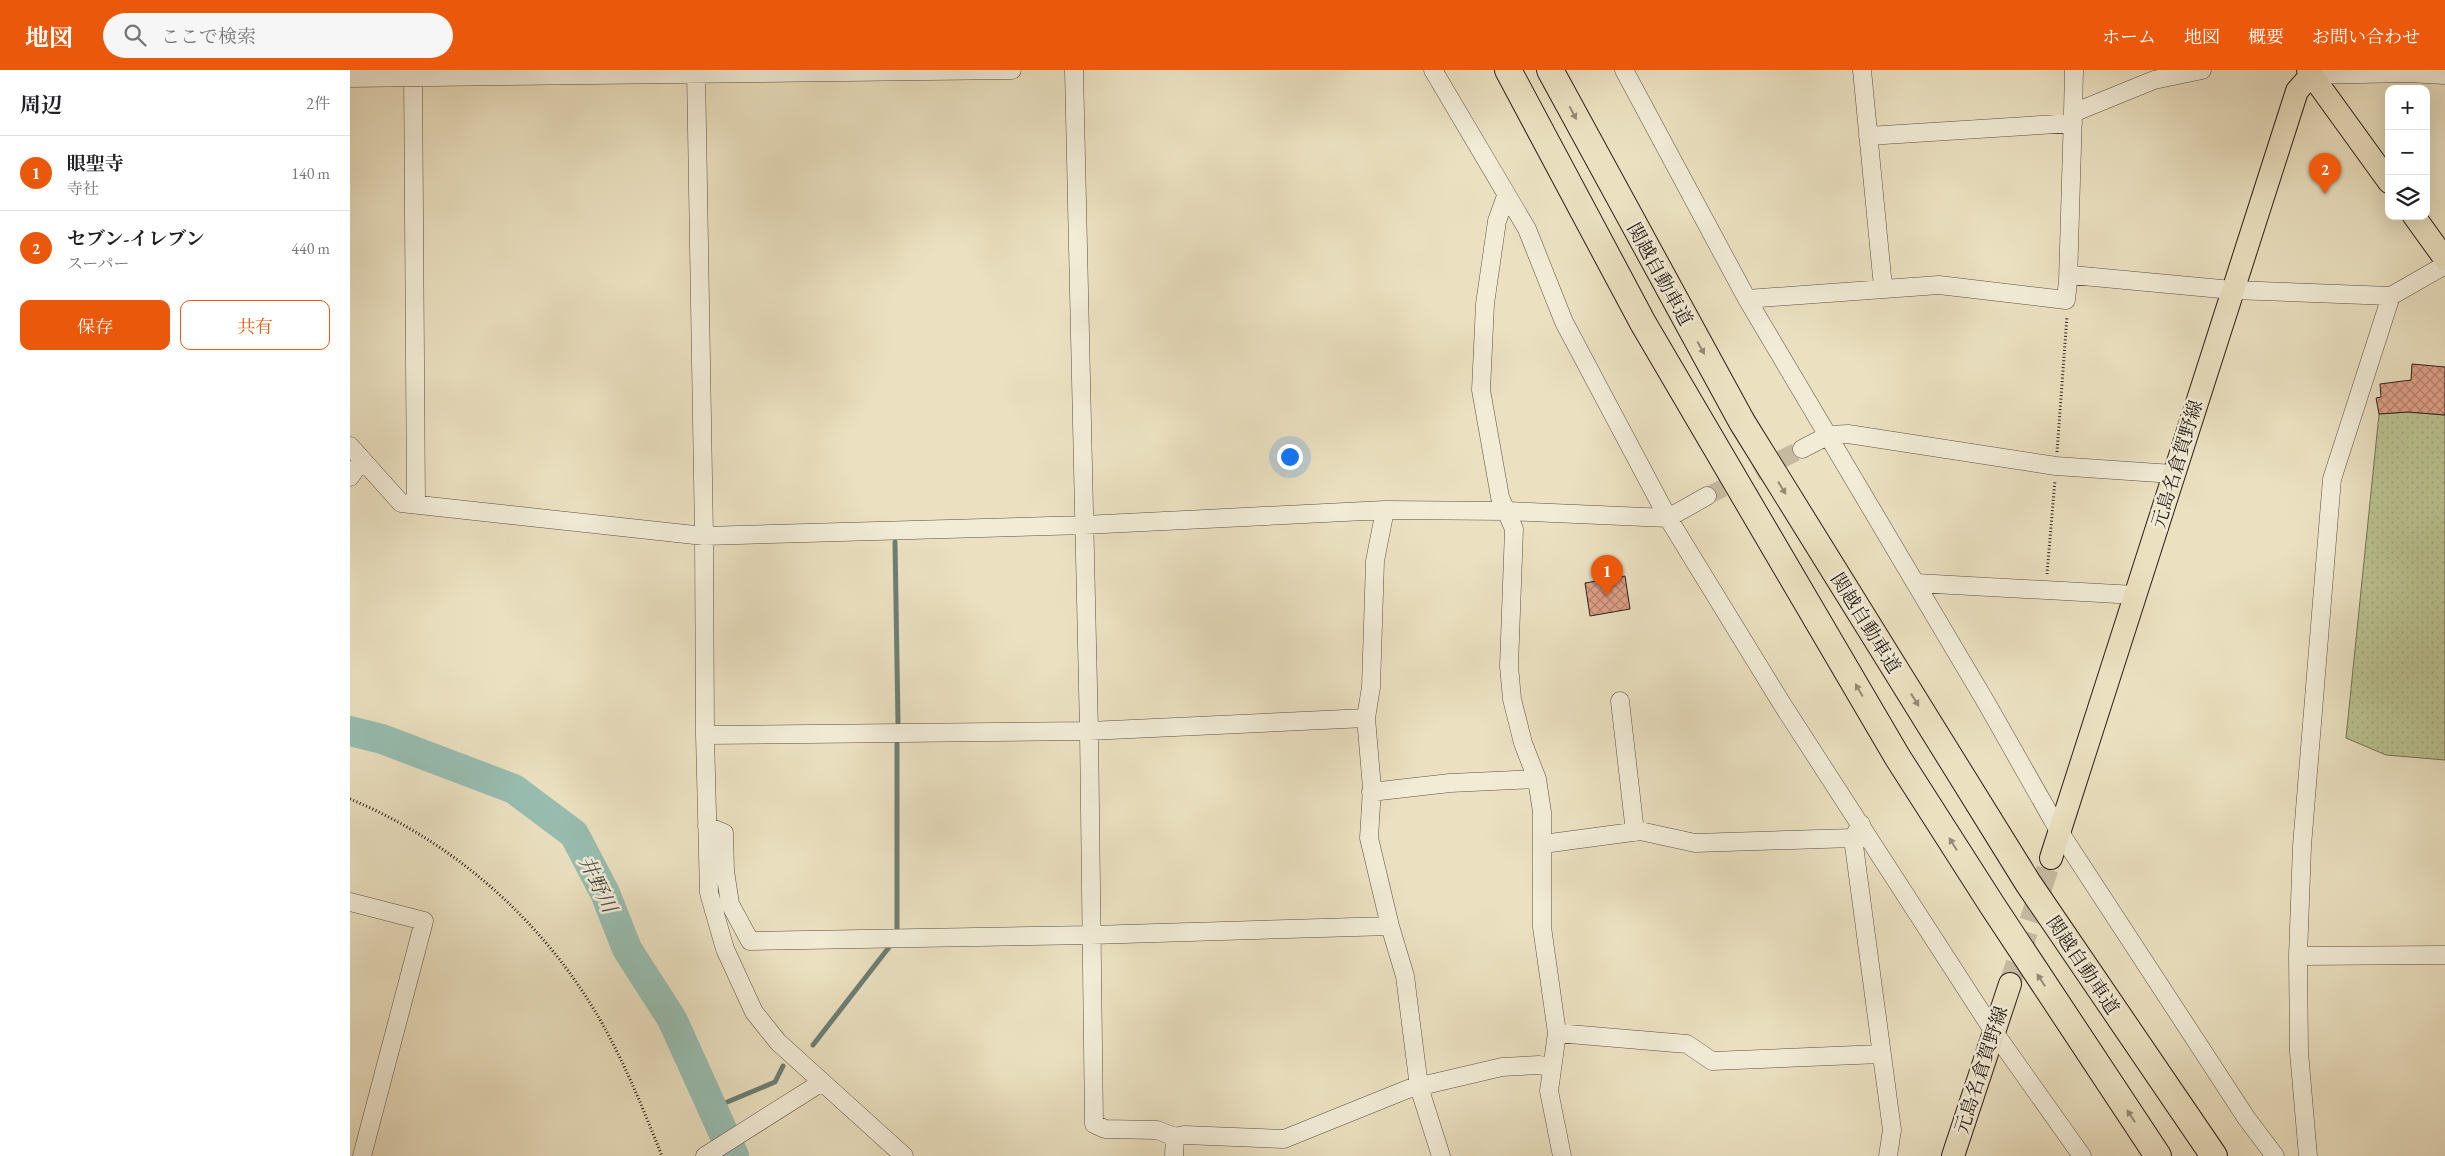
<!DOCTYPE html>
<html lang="ja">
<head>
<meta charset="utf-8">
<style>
  :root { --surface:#fff; --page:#f6f6f6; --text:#202124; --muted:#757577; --line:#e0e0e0; --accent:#ea580c }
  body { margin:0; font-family:"EB Garamond","Noto Serif JP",serif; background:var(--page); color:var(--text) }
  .controls { position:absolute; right:15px; top:15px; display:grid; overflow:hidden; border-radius:10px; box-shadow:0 5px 20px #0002 }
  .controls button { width:45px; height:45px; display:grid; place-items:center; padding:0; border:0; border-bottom:1px solid var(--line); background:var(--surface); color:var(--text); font:25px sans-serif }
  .you { position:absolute; left:939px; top:386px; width:18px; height:18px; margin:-12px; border:4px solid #fff; border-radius:50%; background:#1a73e8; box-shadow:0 0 0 8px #1a73e833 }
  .badge { display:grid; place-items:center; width:32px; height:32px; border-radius:50%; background:var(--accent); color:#fff; font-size:16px; font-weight:700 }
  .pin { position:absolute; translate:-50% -41px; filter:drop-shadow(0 1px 2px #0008) }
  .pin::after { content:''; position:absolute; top:26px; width:18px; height:15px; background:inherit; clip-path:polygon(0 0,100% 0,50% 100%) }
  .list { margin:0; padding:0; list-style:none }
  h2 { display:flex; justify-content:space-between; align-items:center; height:65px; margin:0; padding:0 20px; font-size:21px }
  h2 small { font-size:16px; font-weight:400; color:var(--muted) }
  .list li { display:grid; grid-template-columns:32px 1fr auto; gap:15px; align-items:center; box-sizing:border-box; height:75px; padding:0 20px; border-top:1px solid var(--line) }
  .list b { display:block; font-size:19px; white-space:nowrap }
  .list p { margin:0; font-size:16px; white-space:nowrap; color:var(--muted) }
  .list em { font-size:16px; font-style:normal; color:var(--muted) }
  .actions { display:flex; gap:10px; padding:15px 20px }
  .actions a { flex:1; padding:11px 0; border:1px solid var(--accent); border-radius:10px; text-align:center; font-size:18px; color:var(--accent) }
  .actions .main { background:var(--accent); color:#fff }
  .icon { flex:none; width:28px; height:28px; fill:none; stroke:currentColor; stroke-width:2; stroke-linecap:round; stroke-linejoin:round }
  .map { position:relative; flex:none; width:2095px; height:1086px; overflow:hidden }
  header { display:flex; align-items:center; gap:30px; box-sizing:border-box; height:70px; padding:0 25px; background:var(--accent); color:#fff }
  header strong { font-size:24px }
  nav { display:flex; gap:28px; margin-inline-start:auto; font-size:18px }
  .search { width:350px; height:45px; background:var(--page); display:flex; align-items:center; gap:12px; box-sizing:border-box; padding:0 18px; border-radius:28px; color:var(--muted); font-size:19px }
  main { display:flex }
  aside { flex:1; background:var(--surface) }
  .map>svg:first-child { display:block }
  .grass { fill:url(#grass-dots); stroke:#727156 }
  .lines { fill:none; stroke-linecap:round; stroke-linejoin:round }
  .stream { stroke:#6c7f75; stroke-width:5 }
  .river { stroke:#98beb1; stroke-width:30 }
  .building { fill:url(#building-cross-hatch); stroke:#2b201b }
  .minor-tunnel { stroke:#c5baa0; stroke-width:18; stroke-dasharray:18 9; stroke-linecap:butt }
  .major-tunnel { stroke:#c5baa0; stroke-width:22; stroke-dasharray:22 11; stroke-linecap:butt }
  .minor-casing { stroke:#5b5044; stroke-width:19 }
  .major-casing { stroke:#2b201b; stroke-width:24 }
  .highway-casing { stroke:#2b201b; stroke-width:28 }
  .path { stroke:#2b201b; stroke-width:3; stroke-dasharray:1 2.5; stroke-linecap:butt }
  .minor { stroke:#f2ecd7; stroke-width:18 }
  .major { stroke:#ebe1c1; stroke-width:22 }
  .highway { stroke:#ebe1c1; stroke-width:26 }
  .oneway { fill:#958a76 }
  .labels { text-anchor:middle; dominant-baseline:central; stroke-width:5; stroke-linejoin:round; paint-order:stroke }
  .street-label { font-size:19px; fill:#2b201b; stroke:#f2ecd7 }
  .water-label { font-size:20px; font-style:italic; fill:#4c4f48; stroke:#f2ecd7 }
</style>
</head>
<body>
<header>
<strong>地図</strong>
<div class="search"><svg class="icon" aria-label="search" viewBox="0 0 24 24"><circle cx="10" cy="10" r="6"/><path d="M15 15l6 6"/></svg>ここで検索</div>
<nav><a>ホーム</a><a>地図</a><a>概要</a><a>お問い合わせ</a></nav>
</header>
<main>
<aside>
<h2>周辺<small>2件</small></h2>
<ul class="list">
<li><span class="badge">1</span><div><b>眼聖寺</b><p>寺社</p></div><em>140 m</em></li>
<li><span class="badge">2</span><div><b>セブン-イレブン</b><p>スーパー</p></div><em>440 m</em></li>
</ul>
<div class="actions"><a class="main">保存</a><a>共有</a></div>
</aside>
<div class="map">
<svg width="2095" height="1086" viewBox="0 0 2095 1086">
  <defs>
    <pattern id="grass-dots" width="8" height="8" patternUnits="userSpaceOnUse" patternTransform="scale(1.25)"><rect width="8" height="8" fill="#bac291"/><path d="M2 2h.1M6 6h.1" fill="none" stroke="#a0a67c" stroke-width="1.8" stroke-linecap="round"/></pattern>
    <pattern id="building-cross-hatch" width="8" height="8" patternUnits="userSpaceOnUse" patternTransform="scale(1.25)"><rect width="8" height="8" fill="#dfa088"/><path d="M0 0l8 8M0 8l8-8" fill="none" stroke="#b5826e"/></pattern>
  </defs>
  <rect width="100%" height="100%" fill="#ebe1c1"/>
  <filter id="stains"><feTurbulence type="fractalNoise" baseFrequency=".004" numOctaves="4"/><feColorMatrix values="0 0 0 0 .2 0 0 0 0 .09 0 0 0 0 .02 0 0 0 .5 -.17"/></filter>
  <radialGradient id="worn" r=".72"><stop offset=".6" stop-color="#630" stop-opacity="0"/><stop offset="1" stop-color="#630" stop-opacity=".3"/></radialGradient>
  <path class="grass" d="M2058,342L2095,345V690L2036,685L1996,668L2029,344Z"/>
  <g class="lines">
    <path class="stream" d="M545,472L548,653
      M547,674V858
      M463,975L540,876
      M363,1038L425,1012L433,996"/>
    <path class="river" d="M0,661L32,669L164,719L224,764L255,823L277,879L322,949L384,1086"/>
  </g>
  <path class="building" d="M2062,294L2095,297V345L2058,342L2029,344L2026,328L2031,327L2030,314L2061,310Z
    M1275,506L1280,539L1240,546L1235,513Z"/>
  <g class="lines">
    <path class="minor-tunnel" d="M1357,426L1452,379"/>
    <path class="major-tunnel" d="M1660,914L1701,788"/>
    <defs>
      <path id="minor" d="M63,0L66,434
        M346,0L354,466L355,665L359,823L375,879L404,942L428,972L554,1086
        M724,0L739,661L744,1054L755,1059L807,1060L825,1067L824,1086
        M1083,0L1177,159L1214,252L1318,448L1432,634L1644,962L1732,1086
        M1274,0L1397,229L1637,634L1709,761L1897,1049L1925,1086
        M1512,0L1533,217
        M1961,5L2058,3L2095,5
        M0,8L662,0
        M1723,43L1724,0
        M1518,66L1723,53
        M1156,126L1147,151L1135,234L1131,320L1150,427L1164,459L1159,596L1162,629L1173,673L1187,709L1192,742V857L1207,963L1199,1021L1212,1086
        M1718,211L1723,43L1804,10L1852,0
        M1397,229L1589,215L1716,230L1718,211L1722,205L1882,220L2041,226L2095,195
        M0,376L51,433L354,466L734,455L1035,440L1157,441L1318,448L1357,426
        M1452,379L1479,365L1498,364L1706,396L1823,404
        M0,407L12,390
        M1035,440L1025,491L1021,617L1016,648L1022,718L1019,768L1040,856L1055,906L1069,1017L1091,1086
        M1566,513L1786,525
        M1270,631L1285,762
        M355,665L739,661L1016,648
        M1021,722L1100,713L1187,709
        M1511,754L1503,768L1542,1060L1538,1086
        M357,756L374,763L375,801L380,834L400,871L741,865L1040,856
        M1193,774L1290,761L1345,773L1503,768
        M0,832L74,851L12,1086
        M1948,886L2095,885
        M1207,963L1337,974L1362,991L1531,984
        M825,1067L834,1065L934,1069L1058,1019L1152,997L1189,995L1201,997
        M355,1086L472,1012
        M1958,1086L1949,982L1948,886L1952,776L1982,409L2041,226"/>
      <path id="major" d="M1958,0L2039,112
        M2064,146L2095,189
        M1701,788L1947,21L1961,5
        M1603,1086L1660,914"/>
      <path id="highway" d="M1158,0L1293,253L1548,688L1642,835L1808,1086
        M1200,0L1392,352L1678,813L1864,1086"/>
    </defs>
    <use href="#minor" class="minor-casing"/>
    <use href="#major" class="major-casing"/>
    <use href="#highway" class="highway-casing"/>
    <path class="path" d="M1707,382L1717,246
      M1697,504L1705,410
      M0,729C111,775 205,862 260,968C280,1006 296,1046 312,1086"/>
    <use href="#minor" class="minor"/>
    <use href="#major" class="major"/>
    <use href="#highway" class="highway"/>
  </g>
  <defs><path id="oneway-solid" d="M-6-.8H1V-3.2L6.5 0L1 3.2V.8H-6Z" transform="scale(1.25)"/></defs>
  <g class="oneway">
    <use href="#oneway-solid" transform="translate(1223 43) rotate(62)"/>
    <use href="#oneway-solid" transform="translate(1351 278) rotate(61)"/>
    <use href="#oneway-solid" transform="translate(1432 418) rotate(58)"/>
    <use href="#oneway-solid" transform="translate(1509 620) rotate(-120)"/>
    <use href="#oneway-solid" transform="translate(1565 630) rotate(58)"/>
    <use href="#oneway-solid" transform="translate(1603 774) rotate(-122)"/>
    <use href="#oneway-solid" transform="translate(1691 910) rotate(-123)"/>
    <use href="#oneway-solid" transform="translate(1781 1046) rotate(-123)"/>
  </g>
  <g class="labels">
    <g class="street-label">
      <text transform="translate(1310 204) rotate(61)">関越自動車道</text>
      <text transform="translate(1827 394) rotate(-73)">元島名倉賀野線</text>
      <text transform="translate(1516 553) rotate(58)">関越自動車道</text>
      <text transform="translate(1733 895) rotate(56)">関越自動車道</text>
      <text transform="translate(1631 1000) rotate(-72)">元島名倉賀野線</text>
    </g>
    <g class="water-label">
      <text transform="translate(248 814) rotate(64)">井野川</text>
    </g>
  </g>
  <rect width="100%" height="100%" filter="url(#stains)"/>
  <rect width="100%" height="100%" fill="url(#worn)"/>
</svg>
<div class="controls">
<button>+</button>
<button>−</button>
<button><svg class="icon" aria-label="layers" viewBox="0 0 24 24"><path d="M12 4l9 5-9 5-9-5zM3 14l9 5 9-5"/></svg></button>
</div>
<div class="you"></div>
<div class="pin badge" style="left:1257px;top:526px">1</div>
<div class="pin badge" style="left:1975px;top:124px">2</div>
</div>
</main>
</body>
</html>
